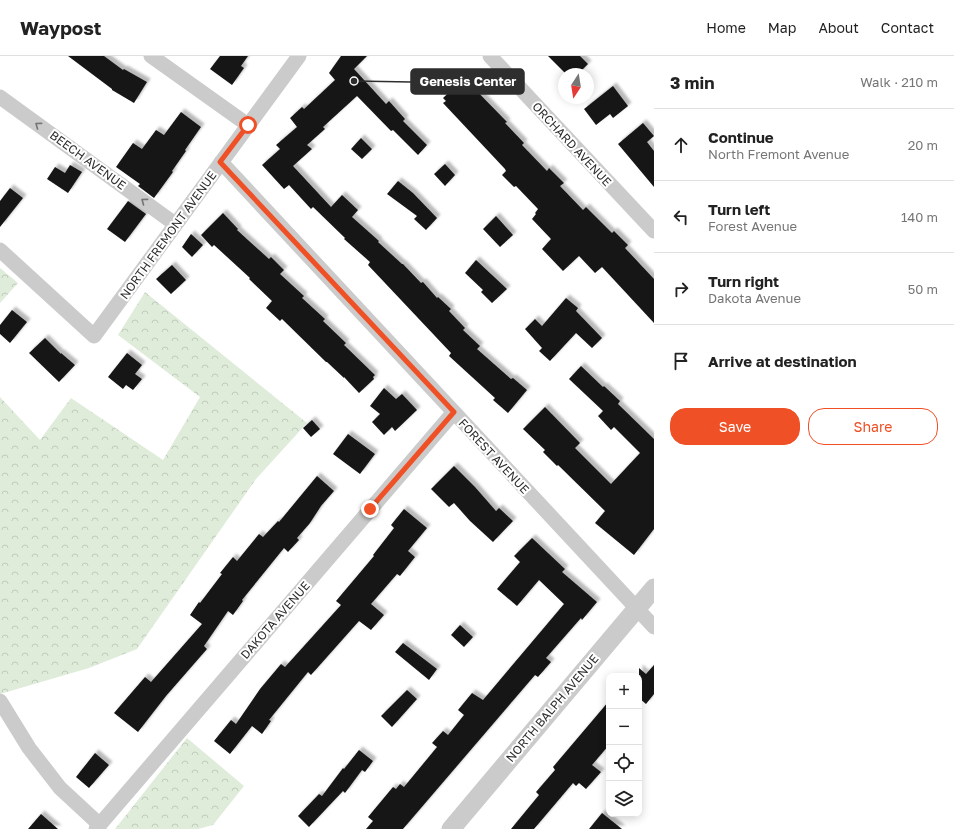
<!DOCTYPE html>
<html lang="en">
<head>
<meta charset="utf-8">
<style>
  :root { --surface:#fff; --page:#f2f2f2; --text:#222; --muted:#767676; --line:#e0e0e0; --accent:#ef5025 }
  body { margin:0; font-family:"Golos Text",sans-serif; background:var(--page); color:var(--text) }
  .controls { position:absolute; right:12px; bottom:12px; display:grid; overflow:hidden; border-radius:8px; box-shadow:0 2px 10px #0003 }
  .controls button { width:36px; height:36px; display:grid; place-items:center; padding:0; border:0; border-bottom:1px solid var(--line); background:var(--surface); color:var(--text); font:20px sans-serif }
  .compass { position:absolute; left:558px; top:12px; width:36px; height:36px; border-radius:50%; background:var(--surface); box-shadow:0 2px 10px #0003; rotate:192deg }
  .stop { position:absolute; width:12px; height:12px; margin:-9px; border:3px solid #ef5025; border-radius:50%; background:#fff }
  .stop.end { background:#ef5025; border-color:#fff; box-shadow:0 1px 4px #0008 }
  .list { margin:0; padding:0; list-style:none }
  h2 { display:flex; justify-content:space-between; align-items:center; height:52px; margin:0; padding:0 16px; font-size:17px }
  h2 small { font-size:13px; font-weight:400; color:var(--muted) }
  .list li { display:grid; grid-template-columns:26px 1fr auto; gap:12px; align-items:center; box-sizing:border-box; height:72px; padding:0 16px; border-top:1px solid var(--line) }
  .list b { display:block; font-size:15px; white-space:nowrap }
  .list p { margin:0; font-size:13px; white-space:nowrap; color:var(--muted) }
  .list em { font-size:13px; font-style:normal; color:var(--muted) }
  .actions { display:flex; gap:8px; padding:12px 16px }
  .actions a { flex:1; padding:9px 0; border:1px solid var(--accent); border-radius:16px; text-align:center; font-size:14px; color:var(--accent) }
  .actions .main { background:var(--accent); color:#fff }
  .icon { flex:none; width:22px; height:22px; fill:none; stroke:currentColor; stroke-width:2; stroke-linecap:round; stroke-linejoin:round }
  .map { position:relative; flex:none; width:654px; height:773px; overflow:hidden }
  header { display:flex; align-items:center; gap:24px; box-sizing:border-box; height:56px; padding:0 20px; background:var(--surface); border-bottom:1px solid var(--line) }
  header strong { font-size:19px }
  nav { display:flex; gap:22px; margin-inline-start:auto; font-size:14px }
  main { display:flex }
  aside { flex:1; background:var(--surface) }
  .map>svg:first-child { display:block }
  .forest { fill:url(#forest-crowns) }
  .building { fill:#151515; filter:url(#shadow) }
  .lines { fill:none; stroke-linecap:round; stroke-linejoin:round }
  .minor { stroke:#cbcbcb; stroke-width:15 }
  .tertiary { stroke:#cbcbcb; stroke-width:19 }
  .oneway { stroke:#757575 }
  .route { stroke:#ef5025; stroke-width:5 }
  .labels { text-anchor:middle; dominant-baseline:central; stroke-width:4; stroke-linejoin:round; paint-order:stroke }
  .street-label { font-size:12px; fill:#2e2e2e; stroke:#fff }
  .leader { fill:none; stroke:#2e2e2e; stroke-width:1.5 }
  .callout-dot { fill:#2e2e2e; stroke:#fff; stroke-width:1.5 }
  .callout { fill:#2e2e2e; stroke:#2e2e2e; stroke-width:1.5 }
  .callout-label { font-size:13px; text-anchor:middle; font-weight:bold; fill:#fff }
</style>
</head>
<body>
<header>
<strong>Waypost</strong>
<nav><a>Home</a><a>Map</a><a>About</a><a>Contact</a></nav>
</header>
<main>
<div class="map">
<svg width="654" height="773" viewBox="0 0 654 773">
  <defs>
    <pattern id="forest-crowns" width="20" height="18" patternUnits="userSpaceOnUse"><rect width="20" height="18" fill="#dfecda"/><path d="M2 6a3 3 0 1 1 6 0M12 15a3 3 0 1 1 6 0" fill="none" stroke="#c0cbbb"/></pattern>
    <filter id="shadow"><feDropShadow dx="3.5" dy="-3.5" stdDeviation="1" flood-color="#0004"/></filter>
  </defs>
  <rect width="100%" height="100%" fill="#fff"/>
  <path class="forest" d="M0,212L18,227L0,247Z
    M145,236L307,367L256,423L137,593L89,612L0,638V341L40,384L71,342L163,404L200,341L118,279Z
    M187,682L244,730L213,769L198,773H115Z"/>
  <path class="building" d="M68,0H104L123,14L124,13L147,26L134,47L112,34V33Z
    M220,0H248L241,10L244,12L232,29L210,13Z
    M341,0H367L354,13L386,48L389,45L405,63L403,65L427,89L418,99L393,74L391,75L357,40L323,71L325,73L307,89L312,93L293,110L331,151L342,139L358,154L352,161L379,185L378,186L402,208H403L421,227L423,226L437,242L438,241L451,253L449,255L465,272L463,274L480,290L477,293L511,323L513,322L527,334L508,357L493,344L495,342L449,300L451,297L368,209L370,206L344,183L345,182L313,151L311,153L289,129L284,133L262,109L280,93L276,89L297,71L290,62L302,51L304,53L335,24L329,17Z
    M548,0H580L588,8L578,18H566Z
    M466,24L507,66L505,67L524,87L522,89L547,115L549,112L564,127L560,130L583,154L586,151L612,177L614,175L628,189L625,192L654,223V267L602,211L595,217L579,200L563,215L542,193L551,183L532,163L536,158L535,157L538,153L516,130L514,131L502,119L506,115L505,113L443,47L446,45L443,42L461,25L462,27Z
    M613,30L628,50L613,62L610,58L596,69L584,53Z
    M181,56L201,71L185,94L186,95L172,115L173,116L154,142L138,130L140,128L116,111L133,87L142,93L156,74L164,79Z
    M643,67L654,80L647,86L654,95V131L618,88Z
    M361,82L372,93L362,103L351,93Z
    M445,108L455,119L445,130L434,118Z
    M70,109L82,116L68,137L47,123L55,111L65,117Z
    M398,125L413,137L437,162L426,174L414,163L417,160L387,138Z
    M10,132L23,142L0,171V145Z
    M128,145L146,158L125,186L107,173Z
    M223,157L238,173L237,174L269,203L271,201L284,214L280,218L304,240L302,242L325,263L323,265L346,287L344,289L375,319L373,321L374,323L359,337L344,321V322L327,306H326L282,263L280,265L266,252L272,245L249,223L250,222L214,189L212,191L201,179Z
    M496,160L513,179L500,191L483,173Z
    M191,178L203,189L192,201L182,191Z
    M476,204L507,233L492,247L481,236L483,234L465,217Z
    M172,209L186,224L171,238L156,223Z
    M566,242L578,252L576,255L602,282L592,292L576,277L550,305L539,295L542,292L525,273L535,263L542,270Z
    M12,254L27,266L10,287L0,278V269Z
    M45,282L61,298V297L75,309L59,326L29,297Z
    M127,297L142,309L135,318L142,323L133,334L126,329L123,333L108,321Z
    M581,310L603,331L604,330L620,345L618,348L654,383V473L634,499L595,467L605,455L558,409L557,410L543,396L545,394L523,373L545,351L580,387L575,392L611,428L640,397L614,371L611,374L598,360L603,355L569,323Z
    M384,332L396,343L402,338L417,354L395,375L392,371L384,379L372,366L380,358L370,350Z
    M312,364L320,373L311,381L303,372Z
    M348,378L375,398L360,418L333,398Z
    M454,410L475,431L496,455L499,452L513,465L493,486L470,465L454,447L449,451L431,433Z
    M317,420L334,435L321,450L310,467L297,482L299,484L288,496L284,492L242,544L243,545L233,559L228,555L204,590L207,593L166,640L138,676L114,657L145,621L151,626L202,568L190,559L199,546L200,547L222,518L220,517L233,501L237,505L259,478L263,481L278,465L279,466Z
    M404,453L427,472L408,495L415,501L400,520L397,518L371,548L384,559L371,574L359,565L311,619L308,616L269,664L271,665L262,678L252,670L230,698L214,685L231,664L236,668L260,633L281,608L285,611L341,549L336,545L374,500L373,499L394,472L391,469Z
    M532,482L565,513L562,516L597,546L582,564L581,562L546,602L551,606L538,621L535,619L403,773H366L373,765L368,761L393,731L396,733L400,728L404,731L437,691L432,687L443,675L448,679L464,659L458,654L472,637L483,644L564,548L539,524L517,550L497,533L520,506L514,500Z
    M460,569L473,581L464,591L451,579Z
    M403,587L437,613L429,624L395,596Z
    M654,609V638L646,648L639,642V612L646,618Z
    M407,634L417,643L392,671L381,660Z
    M609,645V689L592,709L601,716L586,733L579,727L576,730L573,727L534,773H511L539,739L536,736L555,714L553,711Z
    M359,694L373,705L365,716L362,714L345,737L343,735L309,771L298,760L319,738L322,740L343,712L344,713Z
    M95,697L109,709L89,732L76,721Z
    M602,757L622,773H589Z
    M41,758L58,773H28Z"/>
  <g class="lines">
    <path class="minor" d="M151,0L248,69
      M490,0L654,175
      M0,41L175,168
      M221,106L654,571
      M0,194L94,280L299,0
      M0,645L29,692L60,732L100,769
      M96,773L454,356"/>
    <path class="tertiary" d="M451,773L654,532"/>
  </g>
  <defs><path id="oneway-chevron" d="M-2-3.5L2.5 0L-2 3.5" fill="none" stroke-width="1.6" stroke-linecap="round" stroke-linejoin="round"/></defs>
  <g class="oneway">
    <use href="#oneway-chevron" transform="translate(38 69) rotate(-144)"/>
    <use href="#oneway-chevron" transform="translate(144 145) rotate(-144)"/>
  </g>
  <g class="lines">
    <path class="route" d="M248,69L220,106L454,356L370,453"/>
  </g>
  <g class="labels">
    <g class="street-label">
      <text transform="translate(572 88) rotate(47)">ORCHARD AVENUE</text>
      <text transform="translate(88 104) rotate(36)">BEECH AVENUE</text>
      <text transform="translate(168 179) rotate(-54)">NORTH FREMONT AVENUE</text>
      <text transform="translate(494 400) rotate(47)">FOREST AVENUE</text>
      <text transform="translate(275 564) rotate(-49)">DAKOTA AVENUE</text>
      <text transform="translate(552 652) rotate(-50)">NORTH BALPH AVENUE</text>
    </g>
  </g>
  <path class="leader" d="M354 25L411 26"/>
  <circle class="callout-dot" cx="354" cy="25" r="4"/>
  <rect class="callout" x="411" y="13" width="113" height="25" rx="4"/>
  <g class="callout-label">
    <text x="468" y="30">Genesis Center</text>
  </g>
</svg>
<div class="controls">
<button>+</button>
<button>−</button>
<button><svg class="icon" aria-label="locate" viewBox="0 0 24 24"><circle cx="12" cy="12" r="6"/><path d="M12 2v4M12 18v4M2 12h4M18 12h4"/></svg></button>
<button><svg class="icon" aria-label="layers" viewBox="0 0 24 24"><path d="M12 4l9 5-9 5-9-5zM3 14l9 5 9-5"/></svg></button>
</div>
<svg class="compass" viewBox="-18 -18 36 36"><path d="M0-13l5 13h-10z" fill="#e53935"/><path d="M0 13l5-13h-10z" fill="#767676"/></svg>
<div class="stop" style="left:248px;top:69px"></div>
<div class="stop end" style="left:370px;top:453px"></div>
</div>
<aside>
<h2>3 min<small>Walk · 210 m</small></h2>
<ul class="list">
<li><svg class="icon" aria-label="ahead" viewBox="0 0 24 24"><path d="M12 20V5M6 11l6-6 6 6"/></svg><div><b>Continue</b><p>North Fremont Avenue</p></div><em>20 m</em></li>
<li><svg class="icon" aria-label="left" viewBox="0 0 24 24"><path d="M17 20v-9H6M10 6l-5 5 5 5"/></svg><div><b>Turn left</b><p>Forest Avenue</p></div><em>140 m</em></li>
<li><svg class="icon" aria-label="right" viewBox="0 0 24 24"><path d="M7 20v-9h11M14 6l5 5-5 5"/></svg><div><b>Turn right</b><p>Dakota Avenue</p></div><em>50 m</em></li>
<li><svg class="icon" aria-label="arrive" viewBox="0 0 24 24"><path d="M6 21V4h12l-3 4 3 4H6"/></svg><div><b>Arrive at destination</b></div></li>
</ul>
<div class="actions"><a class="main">Save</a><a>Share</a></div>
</aside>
</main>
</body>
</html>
